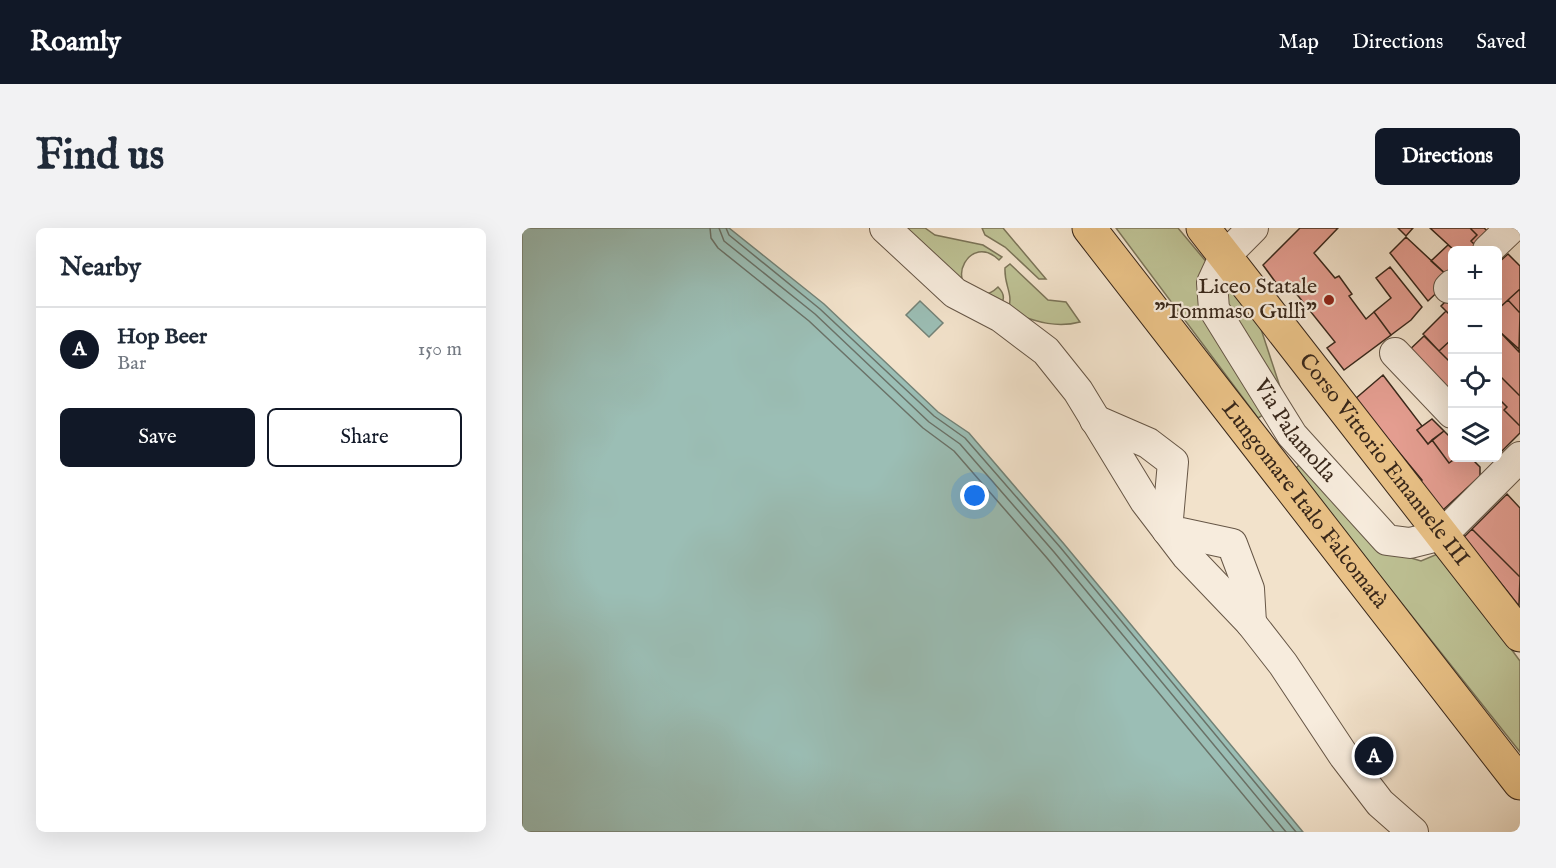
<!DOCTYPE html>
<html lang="en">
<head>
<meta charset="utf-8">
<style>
  :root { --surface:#fff; --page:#f2f2f3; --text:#1f2937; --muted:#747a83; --line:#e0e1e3; --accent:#111827 }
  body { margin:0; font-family:"IM FELL English",serif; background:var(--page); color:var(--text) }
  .controls { position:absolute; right:18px; top:18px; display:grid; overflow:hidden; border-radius:9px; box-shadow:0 6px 24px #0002 }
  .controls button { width:54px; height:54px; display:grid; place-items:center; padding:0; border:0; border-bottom:2px solid var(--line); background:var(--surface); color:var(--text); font:30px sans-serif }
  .you { position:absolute; left:453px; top:268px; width:21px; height:21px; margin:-15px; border:4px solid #fff; border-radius:50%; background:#1a73e8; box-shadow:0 0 0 9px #1a73e833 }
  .badge { display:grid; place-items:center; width:39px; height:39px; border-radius:50%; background:var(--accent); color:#fff; font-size:20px; font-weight:700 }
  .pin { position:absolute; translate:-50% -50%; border:3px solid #fff; box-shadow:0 2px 6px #0006 }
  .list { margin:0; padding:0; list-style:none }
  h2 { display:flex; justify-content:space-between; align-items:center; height:78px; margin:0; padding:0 24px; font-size:26px }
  h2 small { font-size:20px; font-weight:400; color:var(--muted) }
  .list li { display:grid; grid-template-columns:39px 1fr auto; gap:18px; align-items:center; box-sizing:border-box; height:84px; padding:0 24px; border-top:2px solid var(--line) }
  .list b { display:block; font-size:22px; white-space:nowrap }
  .list p { margin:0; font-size:20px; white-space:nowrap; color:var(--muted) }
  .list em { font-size:20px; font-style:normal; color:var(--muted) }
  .actions { display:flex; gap:12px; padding:18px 24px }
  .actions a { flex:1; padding:14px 0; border:2px solid var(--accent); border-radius:9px; text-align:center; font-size:21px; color:var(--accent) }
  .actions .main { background:var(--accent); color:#fff }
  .icon { flex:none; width:33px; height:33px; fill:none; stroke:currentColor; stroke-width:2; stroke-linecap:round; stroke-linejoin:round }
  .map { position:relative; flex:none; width:998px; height:604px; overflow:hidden; border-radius:9px }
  header { display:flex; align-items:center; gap:36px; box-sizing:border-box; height:84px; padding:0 30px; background:var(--accent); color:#fff }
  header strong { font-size:28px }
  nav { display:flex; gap:33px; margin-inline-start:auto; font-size:21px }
  .intro { display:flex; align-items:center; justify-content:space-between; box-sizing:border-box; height:144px; padding:0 36px }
  h1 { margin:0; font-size:42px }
  .button { padding:15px 27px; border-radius:9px; background:var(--accent); color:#fff; font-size:21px; font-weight:700 }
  main { display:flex; gap:36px; padding:0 36px }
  aside { flex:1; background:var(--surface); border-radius:9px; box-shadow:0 6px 24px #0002 }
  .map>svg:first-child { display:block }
  .green { fill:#bec295; stroke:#7b7458; stroke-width:1.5 }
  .water { fill:#9bbeb5; stroke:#738277; stroke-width:1.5 }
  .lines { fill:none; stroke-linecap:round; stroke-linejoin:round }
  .shore { stroke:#6a7268; stroke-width:1.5 }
  .building { fill:#e49d90; stroke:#38271a; stroke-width:1.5 }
  .minor-casing { stroke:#665646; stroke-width:32 }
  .major-casing { stroke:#38271a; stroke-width:35 }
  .minor { stroke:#f7ecdd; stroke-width:30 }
  .major { stroke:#e9c186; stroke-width:33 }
  .poi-dot { fill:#8f2418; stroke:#f7ecdd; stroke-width:2 }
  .labels { text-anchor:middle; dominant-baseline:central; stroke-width:4.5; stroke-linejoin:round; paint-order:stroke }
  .poi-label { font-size:22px; fill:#38271a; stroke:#f7ecdd; text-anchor:end }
  .street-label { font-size:22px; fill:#38271a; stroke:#f7ecdd }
</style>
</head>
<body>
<header>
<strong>Roamly</strong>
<nav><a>Map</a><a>Directions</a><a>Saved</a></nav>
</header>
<div class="intro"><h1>Find us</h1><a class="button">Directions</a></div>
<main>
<aside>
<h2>Nearby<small></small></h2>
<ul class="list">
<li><span class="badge">A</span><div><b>Hop Beer</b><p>Bar</p></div><em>150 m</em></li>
</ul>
<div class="actions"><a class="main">Save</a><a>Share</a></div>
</aside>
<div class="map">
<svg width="998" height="604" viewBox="0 0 998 604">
  <rect width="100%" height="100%" fill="#f2e2cb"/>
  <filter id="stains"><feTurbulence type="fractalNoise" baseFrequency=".00333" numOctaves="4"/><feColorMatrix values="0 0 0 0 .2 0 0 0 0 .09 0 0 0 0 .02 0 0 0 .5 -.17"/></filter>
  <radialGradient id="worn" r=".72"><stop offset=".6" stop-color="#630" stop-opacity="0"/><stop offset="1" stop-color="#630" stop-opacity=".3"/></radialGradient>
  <path class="green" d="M375,0H403L413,7L461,17L480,29L477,32C448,4 422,56 455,65C463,68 470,65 476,59C484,67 482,72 477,82L434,59L415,41L417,37L390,12L387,15L374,2Z
    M460,0H481L524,51H517L483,19L463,7Z
    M594,0H656L738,98L763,174L736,190Z
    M488,36L526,72L544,74L558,94C532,101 511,92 486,84C492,64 482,59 483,40Z
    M785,229L869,324L899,333L918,325L998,433V524L773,241Z"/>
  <path class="water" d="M0,0H207L302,76L416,184L447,205L542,316L781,604H0Z
    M398,73L421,95L407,109L384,87Z"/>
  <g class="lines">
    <path class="shore" d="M188,0L189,10L196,20L287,93L401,200L432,223L525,330L752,604
      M197,0L202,13L293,86L407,194L438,216L532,324L764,604
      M204,0L207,7L298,81L412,188L443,210L538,319L774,604"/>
  </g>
  <path class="building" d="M778,0H816L792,25L813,50L817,48L830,66L827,68L844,91L852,84L869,107L822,142L805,120L813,114L765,54L757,59L741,37Z
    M876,0H891L884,8Z
    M908,0H948L955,7L949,13L958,22H932Z
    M948,0H962L972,9L958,22L949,13L955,7Z
    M884,9L929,51L906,73L868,25Z
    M926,17L932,22L929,51L909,33Z
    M986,26L998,38V61L975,82V36Z
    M868,39L900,79L889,92L869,107L852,84L869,70L854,50Z
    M998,61V85L986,72Z
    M926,71L930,76V98L928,87L919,78Z
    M986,72L998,85L997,124L977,103L975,105V82Z
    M924,83L928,87L930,111L917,123L901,106Z
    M977,103L998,122V168L975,145Z
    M902,108L926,132L930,128V177L881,128Z
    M930,111V128L926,132L917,123Z
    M975,145L998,168V198L982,182L985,179L978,172L975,174Z
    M861,147L900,198L895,202L906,216L910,212L927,235L934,230H949L958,239V248L920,283L898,255L900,252L833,171Z
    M978,172L985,179L982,182L998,198V205L978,225L975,222V174Z
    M910,191L922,203L906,216L895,202Z
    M922,203L930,211V230H934L927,235L910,212Z
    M985,266L998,280V349L950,301Z
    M950,301L998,349L997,378L942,309Z"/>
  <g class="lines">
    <defs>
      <g id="minor">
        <path d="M363,0L433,65L479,89L524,123L556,163L623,273L665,328L729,395L761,436L822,528L858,575L891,604"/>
        <path id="s1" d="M731,0L702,29L690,55L692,81L770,207L865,312L888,315L920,307L998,229"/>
        <path d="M966,22L989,0"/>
        <path d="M927,60L930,57"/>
        <path d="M873,125L930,185"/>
        <path d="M573,192L626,215L651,234L645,302L710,316L727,361L729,395"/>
      </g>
      <g id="major">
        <path id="s2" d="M567,0L998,555"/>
        <path id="s3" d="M681,0L998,407"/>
      </g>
    </defs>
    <use href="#minor" class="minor-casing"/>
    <use href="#major" class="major-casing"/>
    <use href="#minor" class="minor"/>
    <use href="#major" class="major"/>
  </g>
  <circle class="poi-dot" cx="807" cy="72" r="6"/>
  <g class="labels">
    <g class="poi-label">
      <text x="795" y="59">Liceo Statale<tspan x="795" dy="25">"Tommaso Gullì"</tspan></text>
    </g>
    <g class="street-label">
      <text stroke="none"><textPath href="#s1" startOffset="242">Via Palamolla</textPath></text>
      <text stroke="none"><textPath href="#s3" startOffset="294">Corso Vittorio Emanuele III</textPath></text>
      <text stroke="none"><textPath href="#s2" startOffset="351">Lungomare Italo Falcomatà</textPath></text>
    </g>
  </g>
  <rect width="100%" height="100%" filter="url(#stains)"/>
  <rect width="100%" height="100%" fill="url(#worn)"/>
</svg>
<div class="controls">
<button>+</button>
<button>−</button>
<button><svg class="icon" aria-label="locate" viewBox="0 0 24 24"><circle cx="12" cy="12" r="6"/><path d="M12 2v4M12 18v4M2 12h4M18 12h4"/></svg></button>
<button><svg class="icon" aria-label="layers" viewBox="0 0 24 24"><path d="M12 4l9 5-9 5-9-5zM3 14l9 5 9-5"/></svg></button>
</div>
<div class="you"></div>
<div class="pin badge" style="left:852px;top:528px">A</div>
</div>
</main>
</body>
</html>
